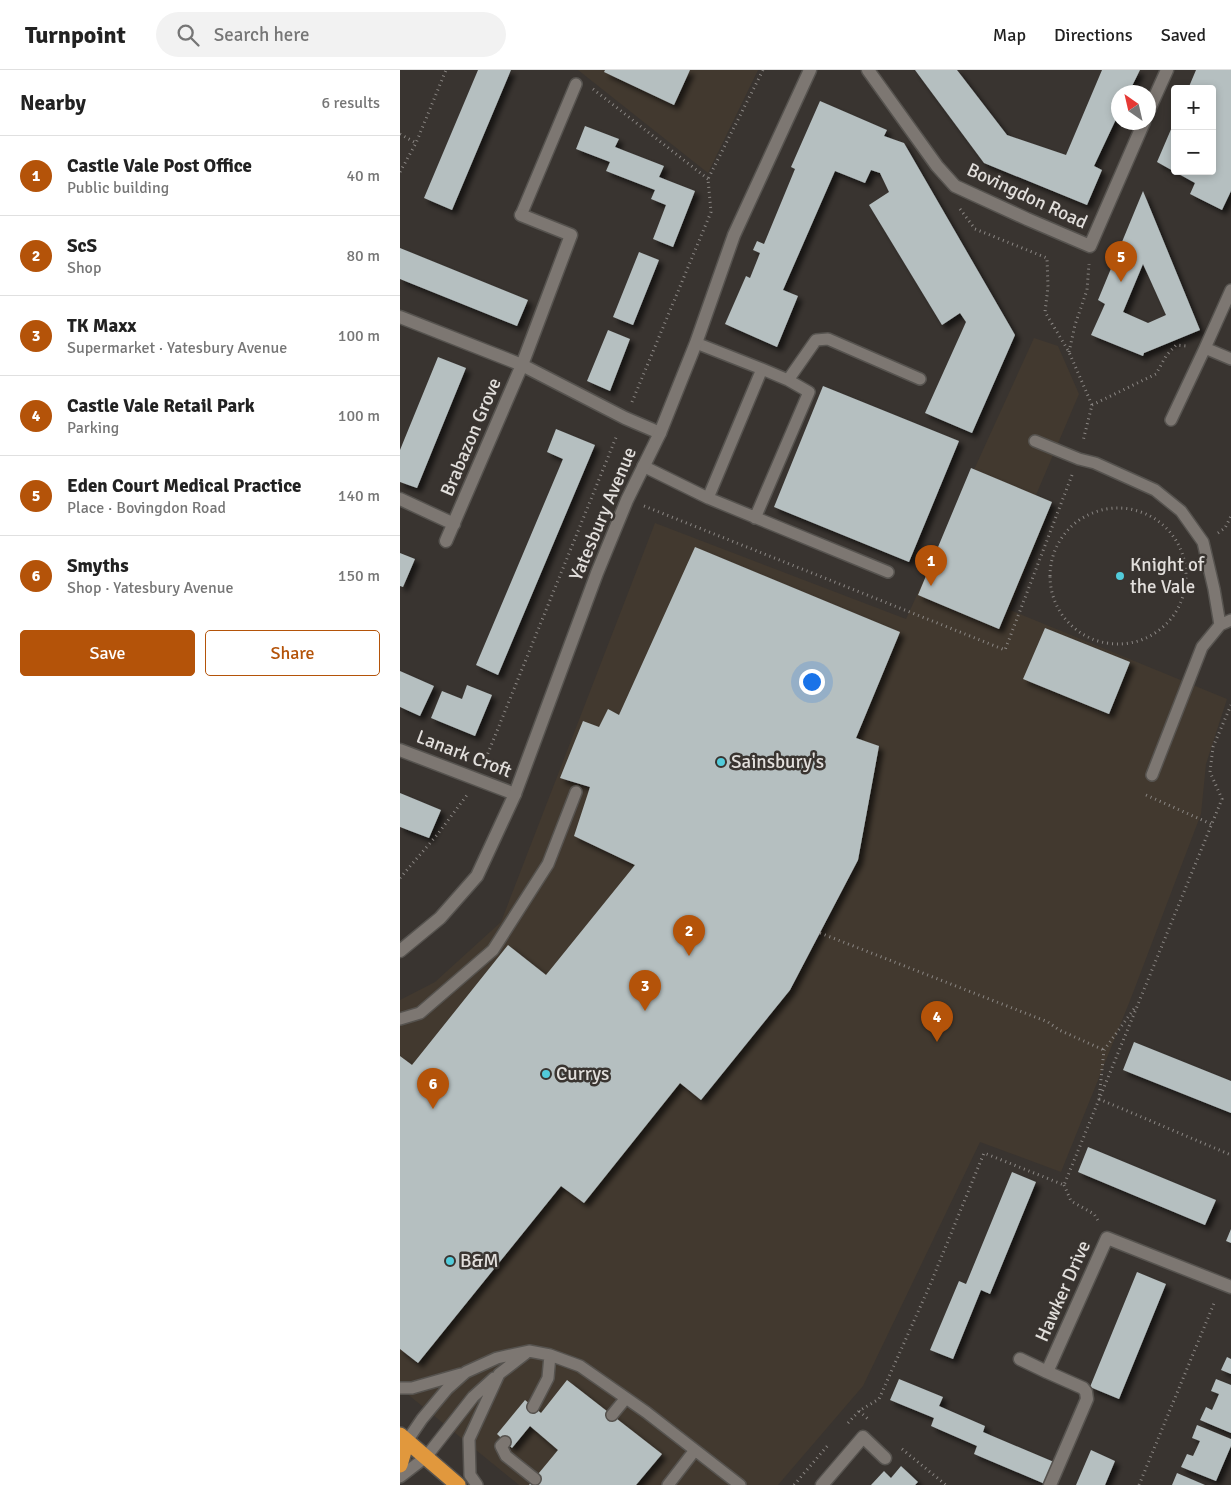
<!DOCTYPE html>
<html lang="en">
<head>
<meta charset="utf-8">
<style>
  :root { --surface:#fff; --page:#f2f2f2; --text:#222; --muted:#767676; --line:#e0e0e0; --accent:#b45309 }
  body { margin:0; font-family:Signika,sans-serif; background:var(--page); color:var(--text) }
  .controls { position:absolute; right:15px; top:15px; display:grid; overflow:hidden; border-radius:5px; box-shadow:0 2px 8px #0003 }
  .controls button { width:45px; height:45px; display:grid; place-items:center; padding:0; border:0; border-bottom:1px solid var(--line); background:var(--surface); color:var(--text); font:25px sans-serif }
  .compass { position:absolute; left:711px; top:15px; width:45px; height:45px; border-radius:50%; background:var(--surface); box-shadow:0 2px 8px #0003; rotate:326deg }
  .you { position:absolute; left:411px; top:611px; width:18px; height:18px; margin:-12px; border:4px solid #fff; border-radius:50%; background:#1a73e8; box-shadow:0 0 0 8px #1a73e833 }
  .badge { display:grid; place-items:center; width:32px; height:32px; border-radius:50%; background:var(--accent); color:#fff; font-size:16px; font-weight:700 }
  .pin { position:absolute; translate:-50% -41px; filter:drop-shadow(0 1px 2px #0008) }
  .pin::after { content:''; position:absolute; top:26px; width:18px; height:15px; background:inherit; clip-path:polygon(0 0,100% 0,50% 100%) }
  .list { margin:0; padding:0; list-style:none }
  h2 { display:flex; justify-content:space-between; align-items:center; height:65px; margin:0; padding:0 20px; font-size:21px }
  h2 small { font-size:16px; font-weight:400; color:var(--muted) }
  .list li { display:grid; grid-template-columns:32px 1fr auto; gap:15px; align-items:center; box-sizing:border-box; height:80px; padding:0 20px; border-top:1px solid var(--line) }
  .list b { display:block; font-size:19px; white-space:nowrap }
  .list p { margin:0; font-size:16px; white-space:nowrap; color:var(--muted) }
  .list em { font-size:16px; font-style:normal; color:var(--muted) }
  .actions { display:flex; gap:10px; padding:15px 20px }
  .actions a { flex:1; padding:11px 0; border:1px solid var(--accent); border-radius:5px; text-align:center; font-size:18px; color:var(--accent) }
  .actions .main { background:var(--accent); color:#fff }
  .icon { flex:none; width:28px; height:28px; fill:none; stroke:currentColor; stroke-width:2; stroke-linecap:round; stroke-linejoin:round }
  .map { position:relative; flex:none; width:831px; height:1415px; overflow:hidden }
  header { display:flex; align-items:center; gap:30px; box-sizing:border-box; height:70px; padding:0 25px; background:var(--surface); border-bottom:1px solid var(--line) }
  header strong { font-size:24px }
  nav { display:flex; gap:28px; margin-inline-start:auto; font-size:18px }
  .search { width:350px; height:45px; background:var(--page); display:flex; align-items:center; gap:12px; box-sizing:border-box; padding:0 18px; border-radius:28px; color:var(--muted); font-size:19px }
  main { display:flex }
  aside { flex:1; background:var(--surface) }
  .map>svg:first-child { display:block }
  .built { fill:#42392f }
  .building { fill:#b5bfc0; fill-rule:evenodd; filter:url(#shadow) }
  .lines { fill:none; stroke-linecap:round; stroke-linejoin:round }
  .lane-casing { stroke:#56534f; stroke-width:14 }
  .street-casing { stroke:#56534f; stroke-width:15 }
  .secondary-casing { stroke:#56534f; stroke-width:15 }
  .highway-casing { stroke:#56534f; stroke-width:18 }
  .path { stroke:#8b8784; stroke-width:3; stroke-dasharray:1 4; stroke-linecap:butt }
  .lane { stroke:#7d7772; stroke-width:11 }
  .street { stroke:#7d7772; stroke-width:12 }
  .secondary { stroke:#7d7772; stroke-width:12 }
  .highway { stroke:#e1983d; stroke-width:15 }
  .poi-dot { fill:#52cbda; stroke:#393430; stroke-width:2 }
  .labels { text-anchor:middle; dominant-baseline:central; stroke-width:5; stroke-linejoin:round; paint-order:stroke }
  .street-label { font-size:19px; fill:#e2dfdc; stroke:#393430 }
  .poi-label { font-size:19px; fill:#e2dfdc; stroke:#393430; text-anchor:start }
</style>
</head>
<body>
<header>
<strong>Turnpoint</strong>
<div class="search"><svg class="icon" aria-label="search" viewBox="0 0 24 24"><circle cx="10" cy="10" r="6"/><path d="M15 15l6 6"/></svg>Search here</div>
<nav><a>Map</a><a>Directions</a><a>Saved</a></nav>
</header>
<main>
<aside>
<h2>Nearby<small>6 results</small></h2>
<ul class="list">
<li><span class="badge">1</span><div><b>Castle Vale Post Office</b><p>Public building</p></div><em>40 m</em></li>
<li><span class="badge">2</span><div><b>ScS</b><p>Shop</p></div><em>80 m</em></li>
<li><span class="badge">3</span><div><b>TK Maxx</b><p>Supermarket · Yatesbury Avenue</p></div><em>100 m</em></li>
<li><span class="badge">4</span><div><b>Castle Vale Retail Park</b><p>Parking</p></div><em>100 m</em></li>
<li><span class="badge">5</span><div><b>Eden Court Medical Practice</b><p>Place · Bovingdon Road</p></div><em>140 m</em></li>
<li><span class="badge">6</span><div><b>Smyths</b><p>Shop · Yatesbury Avenue</p></div><em>150 m</em></li>
</ul>
<div class="actions"><a class="main">Save</a><a>Share</a></div>
</aside>
<div class="map">
<svg width="831" height="1415" viewBox="0 0 831 1415">
  <defs>
    <filter id="shadow"><feDropShadow dx="4.5" dy="4.5" stdDeviation="2.5" flood-color="#0009"/></filter>
  </defs>
  <rect width="100%" height="100%" fill="#393430"/>
  <path class="built" d="M178,0H358L308,103Z
    M634,268L658,276L679,324L636,425L652,432L610,540L827,629L806,694L801,744L731,928L661,1102L580,1072L463,1316L378,1415H119L0,1318V930L35,912L101,852L255,453L506,549Z"/>
  <path class="building" d="M78,0H111L52,140L24,128Z
    M205,0H290L274,35L204,2Z
    M515,0H557L607,65L666,85L702,0H740L729,22H718V45L694,96L702,100L687,135L584,93Z
    M796,0H831V121L822,140L790,124L795,113L757,92L775,50V101H812V19H788Z
    M420,31L487,60L484,66L504,73L615,265L572,363L525,343L566,252L560,243L542,255L469,135L489,122L480,103L471,100L465,113L435,101L383,220L398,226L377,277L325,254L346,206L350,208L360,183L353,180L357,171L364,174L395,99L391,97Z
    M185,56L219,69L215,77L264,96L259,107L295,121L273,177L253,169L266,135L251,129L255,120L206,101L210,92L176,79Z
    M743,121L800,260L744,283L743,286L691,265L705,234L698,230ZM743,194L766,245L748,253L723,242Z
    M0,178L128,230L117,256L0,209Z
    M239,182L259,190L233,255L213,247Z
    M208,260L230,269L210,321L187,311Z
    M38,287L66,298L17,418L0,412V380Z
    M423,316L559,371L509,492L374,437Z
    M156,359L195,375L98,605L76,595L163,389L147,382Z
    M571,398L652,432L599,559L518,525Z
    M295,477L500,562L456,668L479,676L458,790L390,920L301,1030L280,1013L184,1133L161,1116L18,1293L0,1279V986L12,995L108,875L146,905L235,795L174,766L190,717L160,708L183,651L199,657L208,639L219,645Z
    M0,483L15,489L3,517L0,516Z
    M645,558L730,592L709,644L623,609Z
    M0,601L34,616L20,646L0,637Z
    M67,615L92,625L75,666L31,648L42,621L62,629Z
    M0,723L41,740L29,768L0,757Z
    M734,972L831,1011V1043L723,1000Z
    M688,1077L816,1130L805,1155L678,1102Z
    M612,1102L636,1112L590,1224L581,1220L553,1289L530,1280L559,1211L566,1214Z
    M831,1159V1173L826,1171Z
    M737,1202L766,1214L719,1329L690,1317Z
    M827,1287L831,1289V1304L821,1300Z
    M499,1309L543,1327L539,1336L585,1356L583,1362L654,1392L645,1414L574,1384L577,1376L531,1356L534,1348L490,1330Z
    M816,1309L831,1315V1363L800,1350L806,1337L812,1340L819,1324L811,1321Z
    M167,1310L262,1384L236,1415H129L158,1380L130,1356L112,1378L97,1364L125,1330L141,1343Z
    M797,1355L831,1369V1376L816,1411L781,1397L787,1384L793,1386L800,1371L792,1368Z
    M691,1380L715,1391L705,1415H676Z
    M501,1396L518,1412L515,1415H471L484,1401L491,1408Z
    M777,1403L805,1415H772Z"/>
  <g class="lines">
    <defs>
      <path id="lane" d="M121,145L176,14
        M805,278L831,220
        M388,310L416,270L428,269L520,309
        M771,350L805,278L831,289
        M635,371L679,389L695,393L755,420L781,441L803,472L814,519L820,555
        M243,396L308,428L362,299L296,273
        M308,428L488,502
        M355,448L409,322L388,310L362,299
        M752,705L802,577L820,555L831,550
        M0,949L20,943L93,880L148,794L176,722
        M0,1318H12L61,1304
        M133,1337L148,1308L150,1285
        M212,1345L226,1328
        M7,1371L22,1349L47,1319L66,1302L97,1288L129,1281L150,1285L180,1296L246,1342L340,1415
        M105,1372L101,1376L106,1386L135,1409
        M0,1407L26,1387L73,1327L94,1308
        M77,1415L70,1405L69,1369L99,1304L125,1284
        M268,1415L295,1380"/>
      <path id="street" d="M468,0L537,96L555,116L627,149L690,176L744,52
        M748,42L767,0
        M0,247L122,295L225,348L260,363
        M0,429L54,454
        M46,471L122,295L171,165L121,145
        M0,680L115,724
        M620,1289L647,1302L707,1168L831,1217
        M647,1302L683,1318L686,1322L687,1329L650,1415
        M422,1415L463,1367L485,1388"/>
      <path id="secondary" d="M0,881L40,848L77,806L115,724L197,503L227,430L260,363L296,273L334,165L410,0"/>
      <path id="highway" d="M0,1365L58,1415
        M0,1395L7,1371"/>
    </defs>
    <use href="#lane" class="lane-casing"/>
    <use href="#street" class="street-casing"/>
    <use href="#secondary" class="secondary-casing"/>
    <use href="#highway" class="highway-casing"/>
    <path class="path" d="M193,19L308,109
      M0,64L16,73
      M0,102L16,73L46,0
      M560,139L575,159L647,188L648,217L645,242L669,282L692,335L683,371
      M669,282L675,255L687,220L689,194
      M232,332L311,142L308,109L363,0
      M692,335L756,304L766,286L776,275L786,276
      M244,436L605,580L672,405
      M650 506a68 68 0 1 1 136 0a68 68 0 1 1-136 0Z
      M818,463L825,458L831,446
      M84,693L217,365
      M746,725L811,754
      M0,808L37,765L67,725
      M420,863L648,952L659,960L704,980
      M734,939L704,980L699,1029L831,1085
      M664,1115L671,1131L694,1144L699,1152
      M459,1341L468,1349
      M448,1353L459,1341L479,1329L530,1215L584,1083L664,1115L822,729L810,702L813,677L831,635
      M502,1379L546,1415
      M394,1415L429,1374
      M739,1415L815,1231"/>
    <use href="#lane" class="lane"/>
    <use href="#street" class="street"/>
    <use href="#secondary" class="secondary"/>
    <use href="#highway" class="highway"/>
  </g>
  <g class="poi-dot">
    <circle cx="720" cy="506" r="5"/>
    <circle cx="321" cy="692" r="5"/>
    <circle cx="146" cy="1004" r="5"/>
    <circle cx="50" cy="1191" r="5"/>
  </g>
  <g class="labels">
    <g class="street-label">
      <text transform="translate(627 126) rotate(25)">Bovingdon Road</text>
      <text transform="translate(71 367) rotate(-67)">Brabazon Grove</text>
      <text transform="translate(203 444) rotate(-67)">Yatesbury Avenue</text>
      <text transform="translate(64 684) rotate(21)">Lanark Croft</text>
      <text transform="translate(663 1221) rotate(-66)">Hawker Drive</text>
    </g>
    <g class="poi-label">
      <text x="730" y="495">Knight of<tspan x="730" dy="22">the Vale</tspan></text>
      <text x="331" y="692">Sainsbury's</text>
      <text x="156" y="1004">Currys</text>
      <text x="60" y="1191">B&amp;M</text>
    </g>
  </g>
</svg>
<div class="controls">
<button>+</button>
<button>−</button>
</div>
<svg class="compass" viewBox="-18 -18 36 36"><path d="M0-13l5 13h-10z" fill="#e53935"/><path d="M0 13l5-13h-10z" fill="#767676"/></svg>
<div class="you"></div>
<div class="pin badge" style="left:531px;top:516px">1</div>
<div class="pin badge" style="left:289px;top:886px">2</div>
<div class="pin badge" style="left:245px;top:941px">3</div>
<div class="pin badge" style="left:537px;top:972px">4</div>
<div class="pin badge" style="left:721px;top:212px">5</div>
<div class="pin badge" style="left:33px;top:1039px">6</div>
</div>
</main>
</body>
</html>
